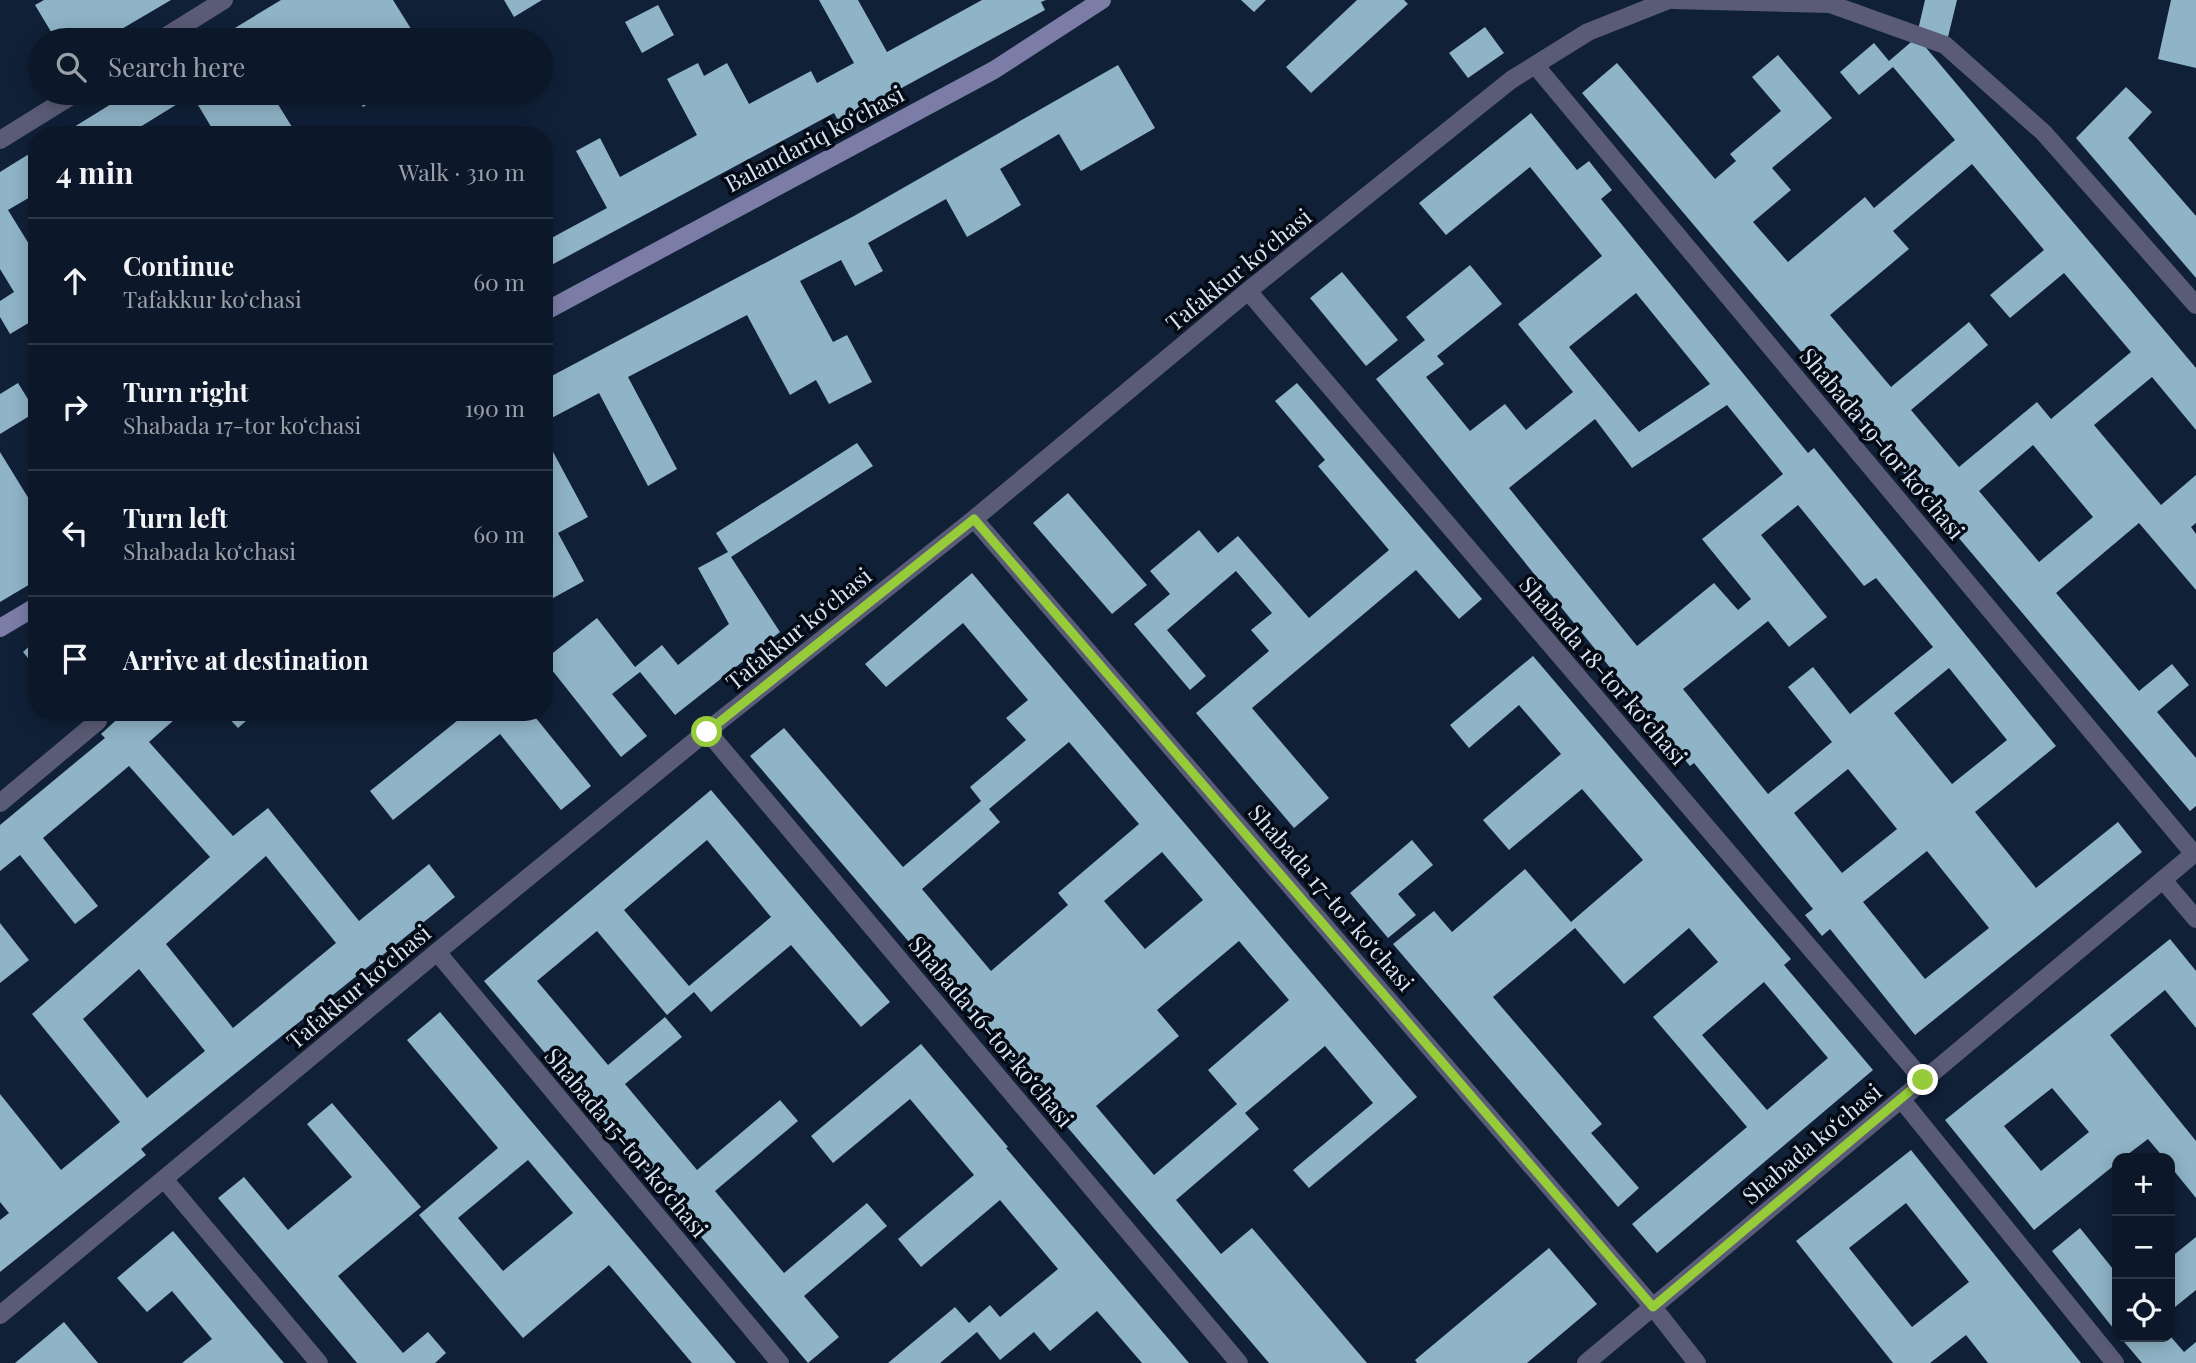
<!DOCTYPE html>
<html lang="en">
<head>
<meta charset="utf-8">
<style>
  :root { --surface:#0c1829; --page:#152131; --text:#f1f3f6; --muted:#9aa0a8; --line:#2c3746 }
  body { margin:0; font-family:"Playfair Display",serif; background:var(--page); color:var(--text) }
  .controls { position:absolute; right:21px; bottom:21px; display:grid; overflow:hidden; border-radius:14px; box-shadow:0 4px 18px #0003 }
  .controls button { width:63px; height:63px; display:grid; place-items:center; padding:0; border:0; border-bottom:2px solid var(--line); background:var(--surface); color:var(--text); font:35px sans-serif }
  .stop { position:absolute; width:21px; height:21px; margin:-16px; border:5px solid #96cc3a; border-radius:50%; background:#fff }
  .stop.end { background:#96cc3a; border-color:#fff; box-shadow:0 2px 7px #0008 }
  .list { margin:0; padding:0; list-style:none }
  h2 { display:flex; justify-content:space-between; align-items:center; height:91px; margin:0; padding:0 28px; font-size:30px }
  h2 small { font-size:23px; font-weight:400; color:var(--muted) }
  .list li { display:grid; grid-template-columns:46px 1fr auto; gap:21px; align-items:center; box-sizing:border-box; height:126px; padding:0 28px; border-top:2px solid var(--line) }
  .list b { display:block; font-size:26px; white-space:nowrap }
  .list p { margin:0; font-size:23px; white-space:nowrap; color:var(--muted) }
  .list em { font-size:23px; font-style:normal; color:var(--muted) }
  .icon { flex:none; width:38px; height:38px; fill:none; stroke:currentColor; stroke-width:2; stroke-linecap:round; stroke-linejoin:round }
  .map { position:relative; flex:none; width:2196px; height:1363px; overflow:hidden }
  .search { position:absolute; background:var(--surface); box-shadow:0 4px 18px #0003; left:28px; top:28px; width:525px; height:77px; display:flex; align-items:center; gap:18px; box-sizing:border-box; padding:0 24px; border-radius:38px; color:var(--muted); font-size:26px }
  .panel { position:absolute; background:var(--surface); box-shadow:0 4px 18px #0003; left:28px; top:126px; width:525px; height:595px; border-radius:28px }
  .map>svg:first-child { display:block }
  .building { fill:#8fb4c7; fill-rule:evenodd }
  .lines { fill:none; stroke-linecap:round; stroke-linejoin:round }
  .street { stroke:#5a5b76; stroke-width:18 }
  .secondary { stroke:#7b7da7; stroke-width:18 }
  .route { stroke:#96cc3a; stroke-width:9 }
  .labels { text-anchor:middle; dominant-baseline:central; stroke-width:7; stroke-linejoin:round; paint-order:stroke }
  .street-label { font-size:23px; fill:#d7e2f2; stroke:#040a14 }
</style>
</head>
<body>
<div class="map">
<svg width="2196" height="1363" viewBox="0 0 2196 1363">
  <rect width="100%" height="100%" fill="#102037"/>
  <path class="building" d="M44,0H171L103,40H56L35,5Z
    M281,0H393L418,40H322L318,33L306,40H215Z
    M504,0H542L514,17Z
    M819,0H858L887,52L982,0H1046L1041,2L1045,10L839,122L834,113L544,269V242L607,208L576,151L600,138L620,177L697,135L667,79L698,63L704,76L727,63L749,104L811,71L817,83L854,63Z
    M1241,0H1266L1254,12Z
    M1357,0H1404L1408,4L1311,93L1286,67Z
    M1925,0H1957L1948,37L1918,30Z
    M2171,0H2196V68L2158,59Z
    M658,5L674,35L642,53L625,22Z
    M1485,27L1504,53L1468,78L1449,53Z
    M1917,37L2196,368V430L2152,377L2094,425L2161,505L2196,475V523L2191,527L2196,534V590L2139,523L2056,593L2139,691L2172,664L2189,685L2157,712L2196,758V806L2190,811L1582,93L1617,63L1715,179L1736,161L1730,154L1781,111L1752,77L1778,55L1832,118L1772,168L1791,190L1753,222L1788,262L1865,197L1874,208L1955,140L1893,67L1859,95L1840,72L1874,43L1889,61ZM1972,164L2044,250L1990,295L2010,318L2064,273L2131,352L2051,419L2037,402L1959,467L1911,410L1988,345L1969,322L1891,387L1830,315L1909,249L1893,231ZM2033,445L2093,517L2039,562L1979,491Z
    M1118,65L1155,128L1081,171L1059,134L1000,169L1021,205L993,222L967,237L946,199L868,243L883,271L855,286L841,260L800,281L833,342L847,335L872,382L829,404L816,380L790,395L747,315L628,377L677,469L648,486L599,393L544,422V380L854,216Z
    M2126,87L2152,112L2128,138L2196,216V278L2076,138Z
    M129,93H271L297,135H216L192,95L127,135H61Z
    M355,93H387L363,107Z
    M1531,113L1577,170L1589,161L1612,190L1601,199L1808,453L1814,448L2056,746L1975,812L2036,888L2118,822L2142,852L1915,1035L1830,929L1822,936L1805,915L1813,909L1694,763L1690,766L1376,379L1425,340L1406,317L1470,265L1502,304L1437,356L1444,364L1426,377L1470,431L1505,404L1526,430L1573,392L1518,324L1602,256L1530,167L1446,235L1419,203ZM1636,293L1710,384L1639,432L1569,347ZM1727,405L1783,474L1702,539L1751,599L1738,610L1714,583L1637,646L1509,488L1595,419L1632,468ZM1798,505L1864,586L1876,578L1933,647L1850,714L1813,667L1788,687L1832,742L1768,794L1683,689L1768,621L1789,647L1827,617L1761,535ZM1949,668L2007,740L1952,784L1894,713ZM1848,769L1897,829L1842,873L1794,813ZM1927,851L1989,928L1925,979L1863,902Z
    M37,149V193L8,210L37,257V318L10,334L0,317V301L14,292L0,269V172Z
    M1342,272L1398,340L1366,366L1310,298Z
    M18,383L36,412L0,434V394Z
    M1297,383L1482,599L1459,619L1416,570L1252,708L1329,798L1294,828L1196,713L1269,651L1251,630L1272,613L1236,571L1167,630L1206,676L1190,690L1134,624L1170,594L1150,571L1199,530L1218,553L1238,536L1309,618L1389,550L1318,466L1325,460L1275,401Z
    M544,435L588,517L558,533L584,581L544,603Z
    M857,443L873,466L731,557L780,632L675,715L640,672L612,694L647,736L621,757L544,660L597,618L635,667L662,645L678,665L729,624L698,568L728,552L716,533Z
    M0,452L37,512V580L0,602Z
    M1068,493L1147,585L1112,614L1033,523Z
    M972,573L1417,1097L1309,1188L1293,1170L1373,1103L1325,1046L1245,1113L1259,1129L1176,1200L1221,1254L1252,1228L1367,1363H1269L750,756L784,728L903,867L981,801L970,787L1026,740L1006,718L1028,700L963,623L886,687L865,664ZM1069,742L1139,824L1058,893L1068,905L991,971L922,889L1000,822L989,809ZM1162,852L1203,900L1145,949L1104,901ZM1239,941L1289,1000L1208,1070L1237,1104L1154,1175L1096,1106L1179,1036L1157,1010Z
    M37,639V669L23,652Z
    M1533,656L1791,959L1784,965L1873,1070L1657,1253L1632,1224L1747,1127L1653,1017L1718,962L1689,928L1624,984L1575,928L1493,997L1602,1124L1591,1133L1639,1188L1618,1207L1393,944L1434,911L1452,932L1525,869L1571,922L1643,860L1582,789L1509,850L1483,820L1561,754L1519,705L1469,748L1450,725ZM1764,982L1828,1058L1767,1110L1702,1035Z
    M125,712H183L149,742L233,836L268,808L359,921L429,864L455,897L141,1149L146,1155L0,1272V1220L9,1213L0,1202V1094L61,1170L120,1122L32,1014L210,857L129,766L43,838L98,906L75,924L20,855L0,871V825L105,738L101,734ZM266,856L336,943L233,1028L166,944ZM139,969L205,1051L147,1098L83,1019Z
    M223,712H256L238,728Z
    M468,712H531L591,786L561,810L500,734L393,820L370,791Z
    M711,790L890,1002L861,1027L791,945L711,1012L694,992L667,1015L597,931L537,981L608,1065L665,1017L682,1037L625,1084L697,1170L780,1100L798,1121L715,1191L784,1273L867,1203L887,1226L804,1296L839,1337L808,1363L484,981ZM707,840L771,917L689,986L624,910Z
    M1412,840L1433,865L1398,894L1416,915L1388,938L1350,893Z
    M0,923L29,960L0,983Z
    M2170,939L2196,971V1028L2165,990L2110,1035L2196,1141V1198L2170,1166V1158H2164L2148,1139L2123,1158H2117V1163L2034,1230L1945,1120ZM2052,1088L2089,1132L2041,1171L2004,1126Z
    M440,1012L531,1121L736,1363H692L609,1265L523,1338L500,1311L419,1215L498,1148L407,1040ZM528,1160L573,1213L503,1271L458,1218Z
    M921,1044L1008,1147L1006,1148L1189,1363H1142L1097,1311L1050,1351L1034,1332L1000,1360L977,1332L940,1363H888L955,1307L969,1323L990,1305L1000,1317L1058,1269L1000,1200L921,1267L898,1239L974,1175L910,1099L833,1163L811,1136Z
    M332,1103L421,1207L338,1276L403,1353L428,1332L446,1353L435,1363H357L218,1198L244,1177L288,1230L352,1177L307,1124Z
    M1911,1150L1998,1259L2081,1363H1988L1966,1335L1930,1363H1893L1796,1241ZM1906,1203L1969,1282L1912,1327L1849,1248Z
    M2080,1228L2117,1274V1333L2052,1251Z
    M173,1231L268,1344L284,1363H182L212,1339L172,1291L147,1312L117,1278Z
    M2196,1237V1290L2170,1311V1258Z
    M1549,1248L1597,1304L1527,1363H1417L1415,1360Z
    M64,1322L98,1363H15Z
    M2120,1337H2171L2184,1352L2196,1342V1363H2142Z"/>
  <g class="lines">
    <path class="street" d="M1673,0L1830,4L1945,45L2044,133L2196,305
      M160,40L224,0
      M1535,65L2194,854
      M0,140L76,93
      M1248,291L1923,1080
      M974,519L1653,1307L1697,1363
      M707,731L1239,1363
      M0,803L98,721
      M2163,880L2196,919
      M437,952L780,1363
      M1901,1099L2115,1363
      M164,1179L319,1363
      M0,1315L437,952L707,731L974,519L1248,291L1511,80L1588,32L1669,0
      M1586,1363L2196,852"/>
    <path class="secondary" d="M544,312L994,70L1102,0
      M0,628L37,606"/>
  </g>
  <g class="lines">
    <path class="route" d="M707,732L974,519L1653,1307L1923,1080"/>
  </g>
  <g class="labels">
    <g class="street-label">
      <text transform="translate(814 138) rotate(-28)">Balandariq koʻchasi</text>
      <text transform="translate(1238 269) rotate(-39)">Tafakkur koʻchasi</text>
      <text transform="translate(1883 443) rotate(50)">Shabada 19-tor koʻchasi</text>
      <text transform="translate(798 628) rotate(-39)">Tafakkur koʻchasi</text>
      <text transform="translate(1604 670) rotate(49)">Shabada 18-tor koʻchasi</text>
      <text transform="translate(1332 897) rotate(49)">Shabada 17-tor koʻchasi</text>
      <text transform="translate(358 986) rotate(-40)">Tafakkur koʻchasi</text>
      <text transform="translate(992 1031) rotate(50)">Shabada 16-tor koʻchasi</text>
      <text transform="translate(627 1142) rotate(50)">Shabada 15-tor koʻchasi</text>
      <text transform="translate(1811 1143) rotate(-40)">Shabada koʻchasi</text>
    </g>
  </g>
</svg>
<div class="controls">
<button>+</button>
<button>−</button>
<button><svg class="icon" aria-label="locate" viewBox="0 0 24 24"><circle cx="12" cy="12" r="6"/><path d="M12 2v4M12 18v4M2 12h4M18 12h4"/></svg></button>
</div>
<div class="stop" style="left:707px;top:732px"></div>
<div class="stop end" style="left:1923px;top:1080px"></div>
<div class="search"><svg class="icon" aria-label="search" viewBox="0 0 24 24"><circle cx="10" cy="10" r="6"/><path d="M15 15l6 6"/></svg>Search here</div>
<section class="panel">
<h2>4 min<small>Walk · 310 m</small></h2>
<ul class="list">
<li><svg class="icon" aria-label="ahead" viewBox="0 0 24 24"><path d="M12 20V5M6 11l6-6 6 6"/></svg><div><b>Continue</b><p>Tafakkur koʻchasi</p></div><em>60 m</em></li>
<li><svg class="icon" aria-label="right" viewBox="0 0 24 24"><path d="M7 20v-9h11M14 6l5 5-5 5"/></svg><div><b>Turn right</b><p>Shabada 17-tor koʻchasi</p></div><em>190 m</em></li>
<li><svg class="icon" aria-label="left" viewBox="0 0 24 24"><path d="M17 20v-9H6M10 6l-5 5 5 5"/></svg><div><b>Turn left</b><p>Shabada koʻchasi</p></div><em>60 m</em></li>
<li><svg class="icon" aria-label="arrive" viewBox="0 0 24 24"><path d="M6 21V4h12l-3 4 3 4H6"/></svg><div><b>Arrive at destination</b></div></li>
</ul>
</section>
</div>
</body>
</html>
